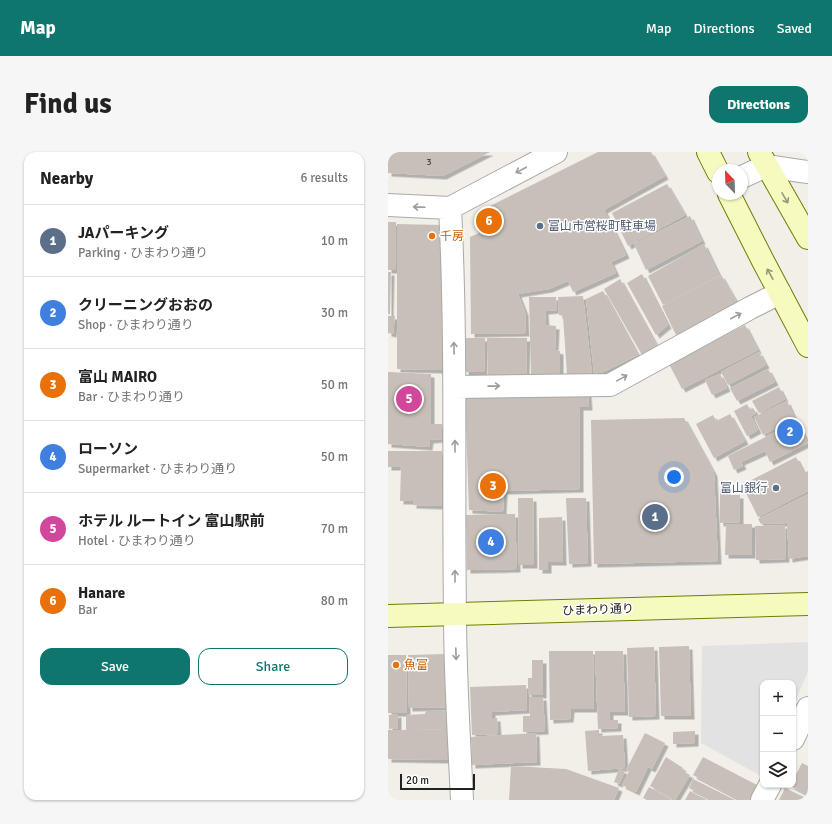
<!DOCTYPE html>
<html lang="en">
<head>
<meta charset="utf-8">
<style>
  :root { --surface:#fff; --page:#f6f6f6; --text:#222; --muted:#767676; --line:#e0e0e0; --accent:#0f766e }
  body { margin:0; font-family:Signika,"Noto Sans JP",sans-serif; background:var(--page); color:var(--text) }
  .controls { position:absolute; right:12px; bottom:12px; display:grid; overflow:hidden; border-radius:8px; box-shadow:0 1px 3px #0004 }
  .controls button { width:36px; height:36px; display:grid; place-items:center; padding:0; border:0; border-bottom:1px solid var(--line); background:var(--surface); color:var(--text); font:20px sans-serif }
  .compass { position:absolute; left:324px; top:12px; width:36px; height:36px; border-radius:50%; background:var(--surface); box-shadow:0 1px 3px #0004; rotate:337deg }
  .scale { position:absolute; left:12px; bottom:10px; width:75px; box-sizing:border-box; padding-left:4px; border:2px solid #222; border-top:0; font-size:11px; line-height:14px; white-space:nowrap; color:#222; -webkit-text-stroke:3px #fff; paint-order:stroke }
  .you { position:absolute; left:286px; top:325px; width:14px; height:14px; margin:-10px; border:3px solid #fff; border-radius:50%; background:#1a73e8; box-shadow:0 0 0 6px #1a73e833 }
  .badge { display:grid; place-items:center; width:26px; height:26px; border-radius:50%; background:var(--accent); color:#fff; font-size:13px; font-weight:700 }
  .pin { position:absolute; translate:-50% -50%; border:2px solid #fff; box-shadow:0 1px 4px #0006 }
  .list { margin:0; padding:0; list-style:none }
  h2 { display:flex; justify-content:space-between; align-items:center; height:52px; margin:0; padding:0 16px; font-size:17px }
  h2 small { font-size:13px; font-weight:400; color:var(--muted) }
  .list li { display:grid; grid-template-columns:26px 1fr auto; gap:12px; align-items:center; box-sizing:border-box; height:72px; padding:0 16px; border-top:1px solid var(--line) }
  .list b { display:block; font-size:15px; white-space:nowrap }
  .list p { margin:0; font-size:13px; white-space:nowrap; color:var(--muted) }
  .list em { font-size:13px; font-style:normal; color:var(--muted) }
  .actions { display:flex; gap:8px; padding:12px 16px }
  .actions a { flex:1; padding:9px 0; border:1px solid var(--accent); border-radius:12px; text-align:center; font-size:14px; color:var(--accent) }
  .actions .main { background:var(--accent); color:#fff }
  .icon { flex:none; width:22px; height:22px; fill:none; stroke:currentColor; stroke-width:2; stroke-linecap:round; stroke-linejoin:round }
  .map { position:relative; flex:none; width:420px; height:648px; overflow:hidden; border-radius:12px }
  header { display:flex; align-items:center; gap:24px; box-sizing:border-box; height:56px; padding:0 20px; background:var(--accent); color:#fff }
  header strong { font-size:19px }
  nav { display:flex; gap:22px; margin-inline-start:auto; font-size:14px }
  .intro { display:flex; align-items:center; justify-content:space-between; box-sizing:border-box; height:96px; padding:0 24px }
  h1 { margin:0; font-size:28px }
  .button { padding:10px 18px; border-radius:12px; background:var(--accent); color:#fff; font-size:14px; font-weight:700 }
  main { display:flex; gap:24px; padding:0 24px }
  aside { flex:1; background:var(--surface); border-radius:12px; box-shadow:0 1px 3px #0004 }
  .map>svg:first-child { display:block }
  .parking { fill:#e2e2e2 }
  .building { fill:#c7bfb8; filter:url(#shadow) }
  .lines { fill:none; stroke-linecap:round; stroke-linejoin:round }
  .street-casing { stroke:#a9a9a9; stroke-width:24 }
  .secondary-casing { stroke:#707d05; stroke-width:24 }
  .street { stroke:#fff; stroke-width:22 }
  .secondary { stroke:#f7fabf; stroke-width:22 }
  .oneway { stroke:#9c9c9c }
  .oneway2 { stroke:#979978 }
  .service-dot { fill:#5c6f8a; stroke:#fff; stroke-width:1.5 }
  .food-dot { fill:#e8710a; stroke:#fff; stroke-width:1.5 }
  .labels { text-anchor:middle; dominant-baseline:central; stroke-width:3; stroke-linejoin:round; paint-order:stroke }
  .number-label { font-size:10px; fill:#4b4948 }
  .service-label { font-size:12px; fill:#4e5e75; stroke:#fff; text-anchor:start }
  .food-label { font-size:12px; fill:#c56008; stroke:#fff; text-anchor:start }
  .street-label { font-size:12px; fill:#222; stroke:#fff }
</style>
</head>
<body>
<header>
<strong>Map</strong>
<nav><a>Map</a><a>Directions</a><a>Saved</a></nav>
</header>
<div class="intro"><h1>Find us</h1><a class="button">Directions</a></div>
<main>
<aside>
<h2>Nearby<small>6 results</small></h2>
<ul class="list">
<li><span class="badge" style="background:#5c6f8a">1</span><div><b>JAパーキング</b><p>Parking · ひまわり通り</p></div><em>10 m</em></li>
<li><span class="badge" style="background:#3f7fe0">2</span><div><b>クリーニングおおの</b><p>Shop · ひまわり通り</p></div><em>30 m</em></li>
<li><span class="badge" style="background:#e8710a">3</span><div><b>富山 MAIRO</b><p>Bar · ひまわり通り</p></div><em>50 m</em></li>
<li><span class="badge" style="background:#3f7fe0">4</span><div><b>ローソン</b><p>Supermarket · ひまわり通り</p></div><em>50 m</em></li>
<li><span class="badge" style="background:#d1479c">5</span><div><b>ホテル ルートイン 富山駅前</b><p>Hotel · ひまわり通り</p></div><em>70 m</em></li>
<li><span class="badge" style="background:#e8710a">6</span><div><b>Hanare</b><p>Bar</p></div><em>80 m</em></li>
</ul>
<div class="actions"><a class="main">Save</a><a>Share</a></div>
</aside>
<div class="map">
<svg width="420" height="648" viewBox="0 0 420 648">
  <defs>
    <filter id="shadow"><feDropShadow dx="3.5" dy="3.5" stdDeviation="0" flood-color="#0004"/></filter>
  </defs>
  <rect width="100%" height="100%" fill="#f2efe9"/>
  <path class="parking" d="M420,490V519L405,555V531H375V625L313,591L314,494Z"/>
  <path class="building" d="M0,0H102L55,24L0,21Z
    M210,0H263L277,24L216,58L238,103L223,110L228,121L185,140L180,129L161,137L130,142L137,160L138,181L83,182L82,85L91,81L86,68L94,58Z
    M279,32L297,63L240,94L224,61Z
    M302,64L314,89L258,118L246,92Z
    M0,70H8L7,118H0Z
    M9,72L53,73L54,218L9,217Z
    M316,92L331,123L275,153L260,124Z
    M0,120H3L2,162H0Z
    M254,122L280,173L268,183L239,131Z
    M333,123L348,149L288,183L274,154Z
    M232,127L269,194L254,203L216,137Z
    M215,139L250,203L213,221H206L198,147Z
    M195,144L204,222L179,223L175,164L171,163L170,145Z
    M141,145H168L169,158L157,159L158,173L168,174L167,198L172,199V222H143Z
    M0,164H7L5,182L0,181Z
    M357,173L370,198L294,237L281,212Z
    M78,186H97L96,220H77Z
    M99,186H139L138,223H100Z
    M371,200L378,213L340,233L333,220Z
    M380,217L387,230L349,249L342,236Z
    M0,220L43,222V272H54V287L42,288L41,295L0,292Z
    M332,222L339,236L324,243L317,228Z
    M391,235L397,247L371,261L364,249Z
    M200,241L201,255H192V337L116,339L115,360L81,358L77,244Z
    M399,249L407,267L375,283L366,265Z
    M359,252L362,258L365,256L368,261L363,264L370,278L359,284L346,259Z
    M342,262L357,289L326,306L308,272L325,263L328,269Z
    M296,266L326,321L330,409L206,412L203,268Z
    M409,269L420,291L382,310L377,299L353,310L355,314L346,318L340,304Z
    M0,299H54V354L25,353V349H12L13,315H0Z
    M408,305L416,321L420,319V339L370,365L354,333Z
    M332,337L339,338V343H352V370L332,371Z
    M420,342V404L401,407L399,371L373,372L370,367Z
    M130,346H145L146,413H131Z
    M178,346H198L200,411L181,412Z
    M127,362L129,417L79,418L78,363Z
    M174,365L175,410H160V418H151V366Z
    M338,372H364V403H337Z
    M397,373L398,407L368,408L367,374Z
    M301,494L303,564H273L271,495Z
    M266,495L268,564L241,565L239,496Z
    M161,499H205L206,557H183L182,567L162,568Z
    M207,499H235L237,560H222V568H230V576L210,577Z
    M59,502L60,555L21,556L20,503Z
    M0,503H18L19,561H0Z
    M144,508H155V543H140V526H144Z
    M138,533L139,558L104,560V566H109L110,582L84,583L82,535Z
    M141,545H155L157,579L135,580V564H142Z
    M38,559H59V577L18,578V563L37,562Z
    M10,562V576L1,577V563Z
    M0,578H60V608L0,607Z
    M211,578V584L235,583L237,616L200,619L197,579Z
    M307,579V591L285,592V580Z
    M148,581L149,610L84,613L83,585Z
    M257,581L277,591L264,617L260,615L248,640L234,633L241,619L238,618Z
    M278,605L295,616L293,618L302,623L287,648L262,634Z
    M315,605L369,633L361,648H352L305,623Z
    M414,611L420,614V643L401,633H405V628Z
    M123,614L178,617L231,636L226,648H121Z
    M231,617L237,619L231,632L226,630Z
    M305,627L347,648H324L301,636Z
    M261,635L284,648H259L255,646Z
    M397,636L420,647V648H391Z
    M302,639L319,648H297Z"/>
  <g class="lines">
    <defs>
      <path id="street" d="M354,25L378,14L420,20
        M0,53L62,56L168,0
        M62,56C69,191 65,326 67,461C67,523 71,586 74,648
        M67,235L222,233L362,156L392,141
        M405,587L420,556
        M374,648L382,633"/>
      <path id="secondary" d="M320,0L330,20
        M371,0L420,86
        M341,42L375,109L420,194
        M0,464L420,452"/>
    </defs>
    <use href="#street" class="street-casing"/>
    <use href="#secondary" class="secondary-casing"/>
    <use href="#street" class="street"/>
    <use href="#secondary" class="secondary"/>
  </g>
  <defs><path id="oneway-shaft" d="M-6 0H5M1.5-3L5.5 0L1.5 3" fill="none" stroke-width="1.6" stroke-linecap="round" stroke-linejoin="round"/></defs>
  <g class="oneway">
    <use href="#oneway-shaft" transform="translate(133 18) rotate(152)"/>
    <use href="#oneway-shaft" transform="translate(31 55) rotate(-178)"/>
    <use href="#oneway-shaft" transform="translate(348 164) rotate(-28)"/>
    <use href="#oneway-shaft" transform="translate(66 196) rotate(-91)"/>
    <use href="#oneway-shaft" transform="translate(234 226) rotate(-29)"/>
    <use href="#oneway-shaft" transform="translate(106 234) rotate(-1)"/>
    <use href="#oneway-shaft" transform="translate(67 294) rotate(-90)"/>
    <use href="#oneway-shaft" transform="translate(67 424) rotate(-90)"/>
    <use href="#oneway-shaft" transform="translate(68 502) rotate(88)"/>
  </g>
  <g class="oneway2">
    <use href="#oneway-shaft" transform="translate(397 46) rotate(60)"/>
    <use href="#oneway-shaft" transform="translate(382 122) rotate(-119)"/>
  </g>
  <g class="service-dot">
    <circle cx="152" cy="74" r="4"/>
    <circle cx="388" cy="336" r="4"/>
  </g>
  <g class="food-dot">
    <circle cx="44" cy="84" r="4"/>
    <circle cx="8" cy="513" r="4"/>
  </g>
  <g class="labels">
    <g class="number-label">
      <text x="41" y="10">3</text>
    </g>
    <g class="service-label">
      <text x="160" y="74">富山市営桜町駐車場</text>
      <text x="380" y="336" text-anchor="end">富山銀行</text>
    </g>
    <g class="food-label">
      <text x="52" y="84">千房</text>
      <text x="16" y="513">魚富</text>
    </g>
    <g class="street-label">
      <text transform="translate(210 458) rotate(-2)">ひまわり通り</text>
    </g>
  </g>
</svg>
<div class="controls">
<button>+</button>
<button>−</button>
<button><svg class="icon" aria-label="layers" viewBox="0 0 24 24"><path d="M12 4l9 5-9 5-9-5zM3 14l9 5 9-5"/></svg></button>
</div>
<svg class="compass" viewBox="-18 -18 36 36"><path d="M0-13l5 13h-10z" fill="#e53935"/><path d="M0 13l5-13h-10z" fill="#767676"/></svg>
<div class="scale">20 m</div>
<div class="you"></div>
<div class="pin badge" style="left:267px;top:365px;background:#5c6f8a">1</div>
<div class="pin badge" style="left:402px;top:280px;background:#3f7fe0">2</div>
<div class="pin badge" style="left:105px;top:334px;background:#e8710a">3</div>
<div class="pin badge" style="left:103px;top:390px;background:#3f7fe0">4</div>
<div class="pin badge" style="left:21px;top:247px;background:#d1479c">5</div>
<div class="pin badge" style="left:101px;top:69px;background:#e8710a">6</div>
</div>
</main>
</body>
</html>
